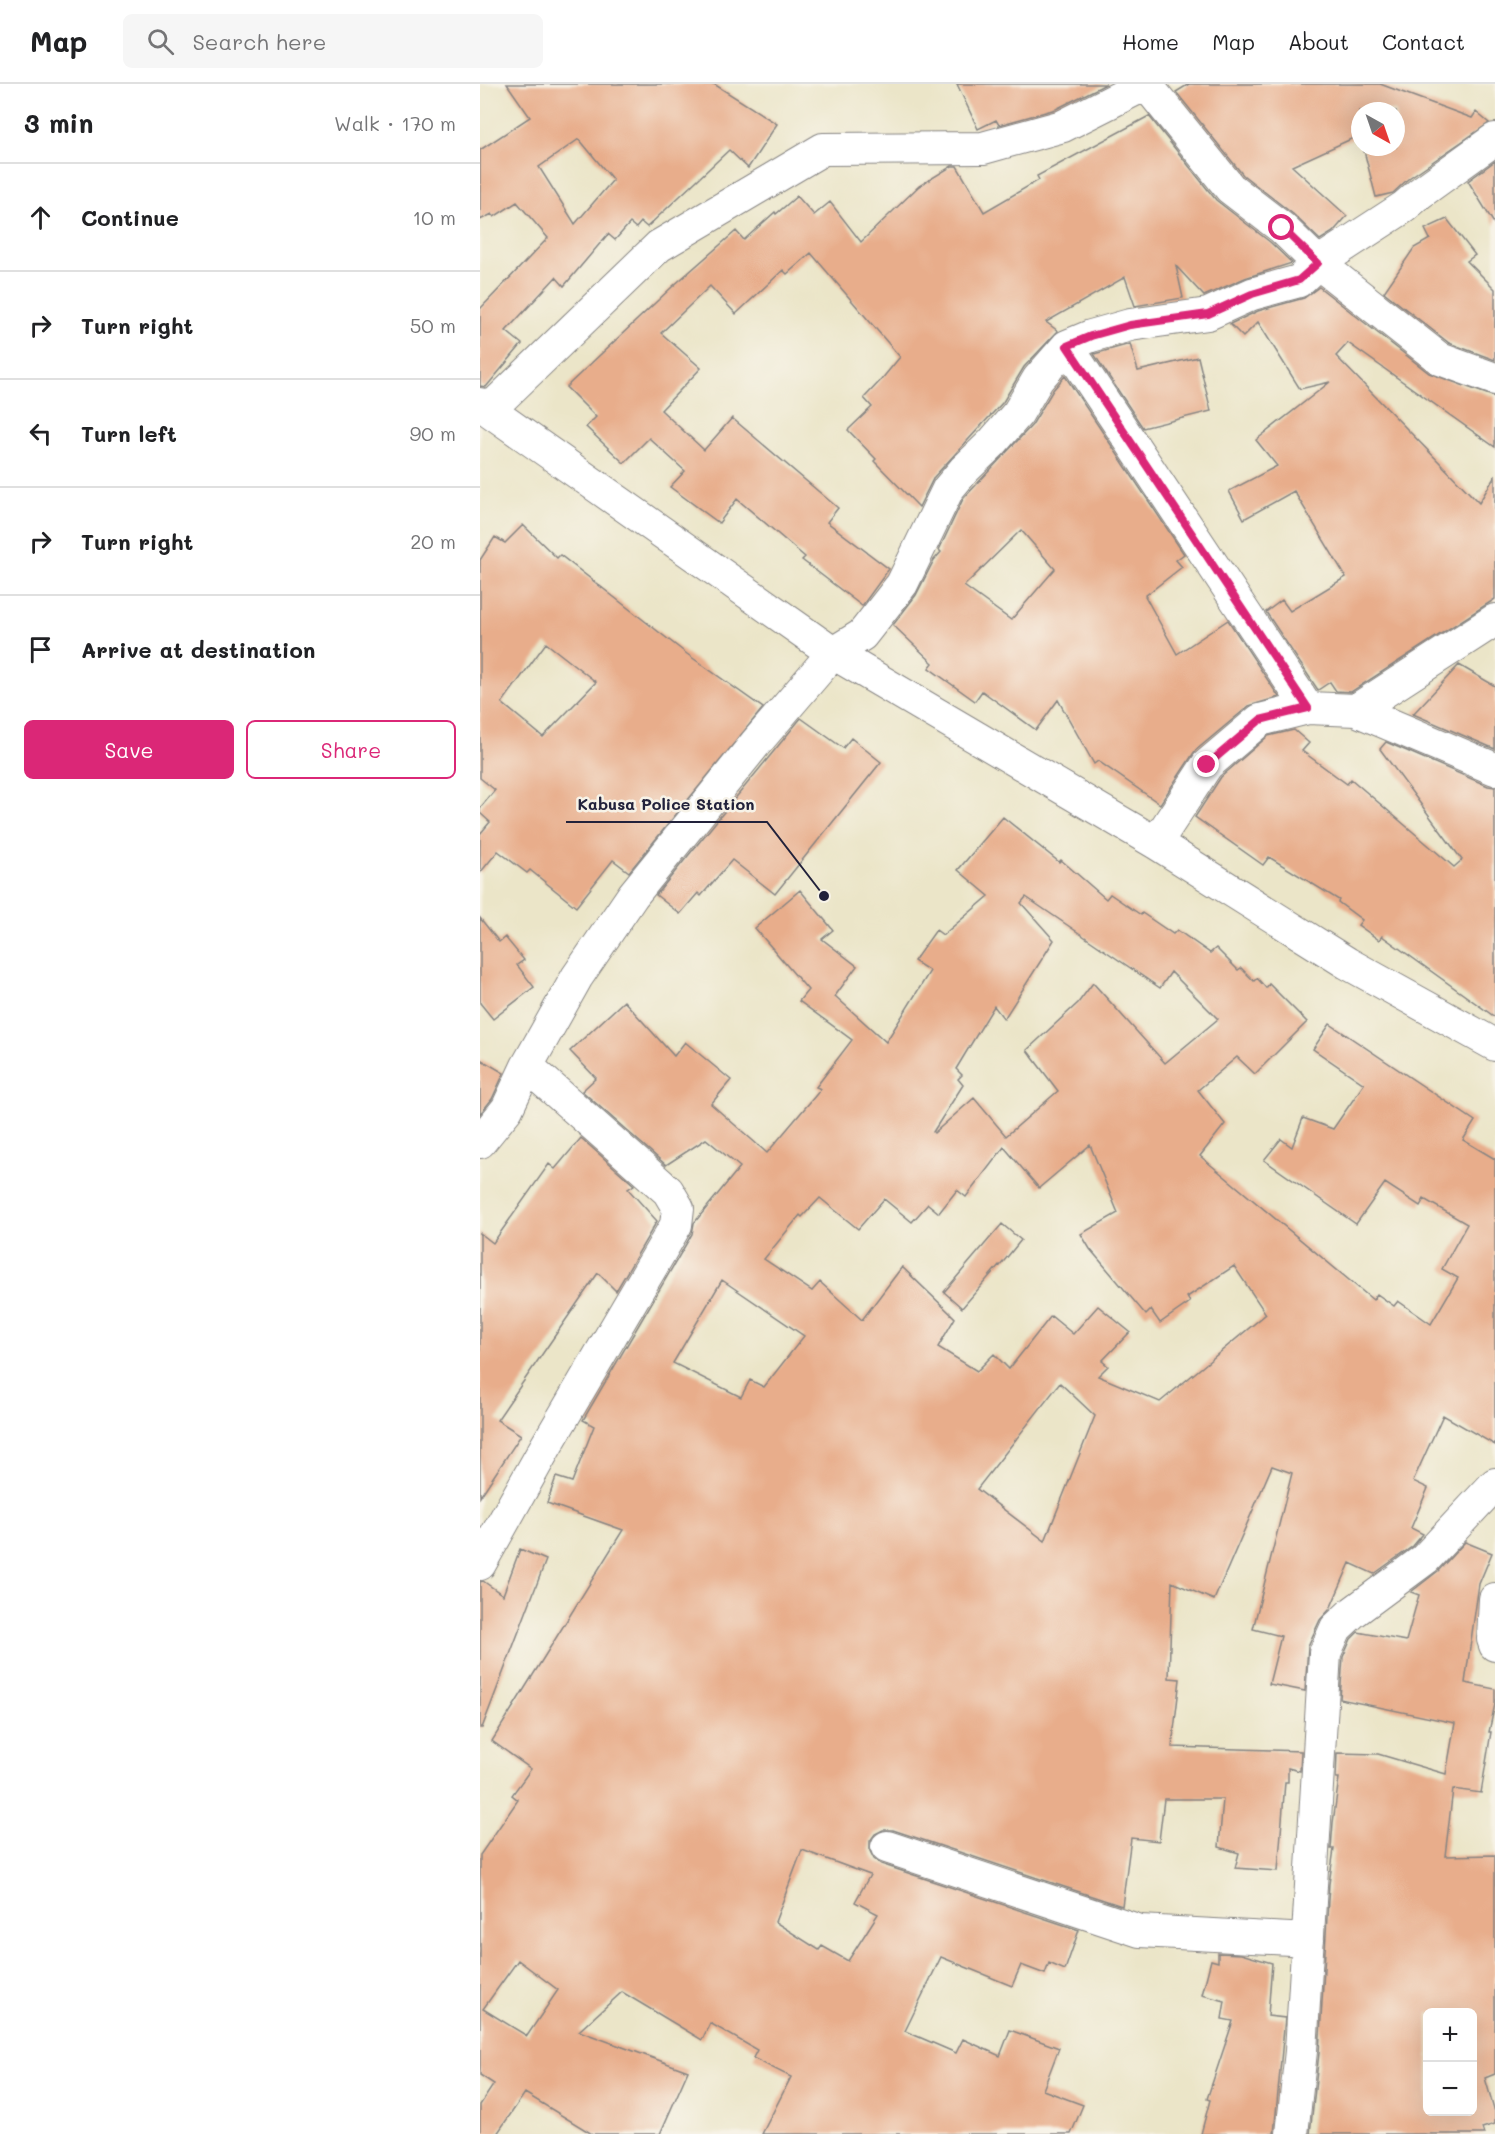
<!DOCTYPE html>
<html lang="en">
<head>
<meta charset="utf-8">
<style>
  :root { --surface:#fff; --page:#f6f6f6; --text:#202124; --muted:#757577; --line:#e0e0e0; --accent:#db2777 }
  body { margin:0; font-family:Mali,sans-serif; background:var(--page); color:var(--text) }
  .controls { position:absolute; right:18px; bottom:18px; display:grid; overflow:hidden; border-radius:9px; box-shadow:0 6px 24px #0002 }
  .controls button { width:54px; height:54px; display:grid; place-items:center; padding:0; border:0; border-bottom:2px solid var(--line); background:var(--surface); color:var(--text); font:30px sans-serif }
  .compass { position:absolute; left:871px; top:18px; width:54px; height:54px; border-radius:50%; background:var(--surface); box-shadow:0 6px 24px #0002; rotate:140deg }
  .stop { position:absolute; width:18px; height:18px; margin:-14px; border:4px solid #db2777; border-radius:50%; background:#fff }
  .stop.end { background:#db2777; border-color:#fff; box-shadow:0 2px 6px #0008 }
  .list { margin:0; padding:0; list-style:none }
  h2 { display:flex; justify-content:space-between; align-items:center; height:78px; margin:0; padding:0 24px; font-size:26px }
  h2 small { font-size:20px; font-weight:400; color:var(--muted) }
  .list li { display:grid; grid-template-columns:39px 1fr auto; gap:18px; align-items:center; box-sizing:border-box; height:108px; padding:0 24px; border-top:2px solid var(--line) }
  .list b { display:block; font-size:22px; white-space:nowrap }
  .list em { font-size:20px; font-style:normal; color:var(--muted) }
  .actions { display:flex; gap:12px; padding:18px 24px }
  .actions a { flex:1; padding:14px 0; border:2px solid var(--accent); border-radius:9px; text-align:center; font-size:21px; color:var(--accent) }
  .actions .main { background:var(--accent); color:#fff }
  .icon { flex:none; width:33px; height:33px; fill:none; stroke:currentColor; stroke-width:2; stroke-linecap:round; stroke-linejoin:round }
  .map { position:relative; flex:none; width:1015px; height:2050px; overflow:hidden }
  header { display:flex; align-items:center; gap:36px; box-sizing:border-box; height:84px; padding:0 30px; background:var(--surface); border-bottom:2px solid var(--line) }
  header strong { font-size:28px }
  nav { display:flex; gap:33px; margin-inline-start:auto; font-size:21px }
  .search { width:420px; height:54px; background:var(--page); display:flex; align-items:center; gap:15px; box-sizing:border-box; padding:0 21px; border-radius:9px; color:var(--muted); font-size:22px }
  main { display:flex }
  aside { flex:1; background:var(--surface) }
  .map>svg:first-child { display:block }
  .building { fill:#e8ad8b; fill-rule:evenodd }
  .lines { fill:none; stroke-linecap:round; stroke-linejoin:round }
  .minor-casing { stroke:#868482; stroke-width:34 }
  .minor { stroke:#fff; stroke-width:32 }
  .route { stroke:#db2777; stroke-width:8 }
  .leader { fill:none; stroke:#22223b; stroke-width:2 }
  .callout-dot { fill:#22223b; stroke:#f7f3e8; stroke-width:2 }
  .callout-label { font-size:16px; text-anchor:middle; font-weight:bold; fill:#22223b; stroke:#f7f3e8; stroke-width:5; stroke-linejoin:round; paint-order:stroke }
</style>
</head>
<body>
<header>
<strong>Map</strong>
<div class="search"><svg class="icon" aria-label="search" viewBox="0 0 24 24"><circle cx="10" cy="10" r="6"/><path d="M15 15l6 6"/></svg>Search here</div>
<nav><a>Home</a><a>Map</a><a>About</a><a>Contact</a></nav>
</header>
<main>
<aside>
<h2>3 min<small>Walk · 170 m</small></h2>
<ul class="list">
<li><svg class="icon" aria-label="ahead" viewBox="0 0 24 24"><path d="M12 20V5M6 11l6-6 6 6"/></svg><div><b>Continue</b></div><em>10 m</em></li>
<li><svg class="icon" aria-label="right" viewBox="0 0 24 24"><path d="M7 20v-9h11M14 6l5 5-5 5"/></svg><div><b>Turn right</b></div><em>50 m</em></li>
<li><svg class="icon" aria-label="left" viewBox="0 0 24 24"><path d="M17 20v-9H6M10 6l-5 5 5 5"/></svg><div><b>Turn left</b></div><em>90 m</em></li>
<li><svg class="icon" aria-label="right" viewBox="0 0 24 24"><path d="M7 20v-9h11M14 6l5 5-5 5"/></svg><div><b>Turn right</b></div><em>20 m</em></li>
<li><svg class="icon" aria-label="arrive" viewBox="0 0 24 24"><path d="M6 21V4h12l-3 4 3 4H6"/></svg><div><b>Arrive at destination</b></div></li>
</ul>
<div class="actions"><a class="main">Save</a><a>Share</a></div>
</aside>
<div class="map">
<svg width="1015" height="2050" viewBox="0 0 1015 2050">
  <rect width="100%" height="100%" fill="#f7f3e8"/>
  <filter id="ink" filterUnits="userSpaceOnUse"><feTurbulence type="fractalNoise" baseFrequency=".0167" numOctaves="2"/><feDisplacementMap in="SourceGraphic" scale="12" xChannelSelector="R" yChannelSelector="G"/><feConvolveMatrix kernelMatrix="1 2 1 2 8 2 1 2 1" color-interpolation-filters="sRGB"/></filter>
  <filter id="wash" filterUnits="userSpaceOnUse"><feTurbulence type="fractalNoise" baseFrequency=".008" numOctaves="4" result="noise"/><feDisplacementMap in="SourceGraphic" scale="24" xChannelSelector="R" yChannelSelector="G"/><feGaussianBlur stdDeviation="1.35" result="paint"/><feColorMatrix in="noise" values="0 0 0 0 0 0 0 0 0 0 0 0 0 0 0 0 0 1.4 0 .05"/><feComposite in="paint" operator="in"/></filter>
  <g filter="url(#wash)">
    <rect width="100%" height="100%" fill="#ebe5c8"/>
    <g id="blocks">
      <path class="building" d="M27,0H234L297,40L268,84L249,66L167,143L161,138L156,144L150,139L135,156L128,150L84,202L76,193L26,247L42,260L6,303L0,302V225L68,154L37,118L14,133L12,130L0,136V66L50,33ZM99,55L133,96L95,140L59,83Z
        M477,0H626L576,25L519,41L516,36L498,45Z
        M709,0H900L992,34L996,28L1009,39L929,94L913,109L896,113L883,63H916V27H880V51L812,82L867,132L853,148L840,156L813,130L763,91L696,8Z
        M669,32L736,116L790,158L812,179L765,194L724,212L696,182L703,214L655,222L645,193L566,238L578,247L544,283L523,318L454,393L439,423L394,377L396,375L368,346L392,323L384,314L401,296L420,273L331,169L307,190L303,186L256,230L230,202L181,249L221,284L181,326L224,366L252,334L358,424L347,438L409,485L382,522L322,476L325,473L257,415L239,439L190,403L205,387L169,354L144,379L106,343L116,333L86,303L192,203L256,147L264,156L295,128L296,130L317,112L334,131L350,118L381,158L439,102L472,82H477L504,128L559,96L557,92Z
        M1015,77V141L988,97Z
        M967,135L995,171L987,177L1015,205V276L969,259L904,208L934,164L950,155L945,145Z
        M839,203L949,289L1015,313V363L868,259L856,272L999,419L1015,392V515L871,608L856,607L850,598L838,606L786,528L802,516L810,527L866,493L814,407L764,435L749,407L797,382L776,356L850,298L820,305L778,238L763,253L750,240L778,227L824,214Z
        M650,260L658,287L718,273L731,327L663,344L614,270Z
        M585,292L704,470L696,476L702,483L665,512L697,570L748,536L799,613L769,622L715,667L680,720L618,677L614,680L578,616L556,646L502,607L495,617L449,584L453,579L413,541L436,511L454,476L461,468L459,466L483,415L552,341L573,306ZM541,446L575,485L531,536L484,502Z
        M43,441L77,474L80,471L207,570L283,624L149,788L133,776L96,823L50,786L47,789L18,767L0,789V750L10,738L0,729V724L15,706L0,694V476L15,453L25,459ZM66,559L116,598L63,653L22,619Z
        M979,581L1015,602V665L933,630Z
        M321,634L363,664L371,654L401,678L295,810L252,776L221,812L218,809L200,830L176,811Z
        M814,646L829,659L822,667L867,700L871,695L974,783L982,776L900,665L906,658L1008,702L1015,703V933L902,852L899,856L878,841L882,836L858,818L859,816L789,773L783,781L715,733L741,693L788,652Z
        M523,733L579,778L581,776L626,815L630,810L661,831L662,829L693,850L697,846L730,869L736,864L758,886L761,884L774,897L777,894L786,904L789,900L827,938L775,990L757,973L718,1006L745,1040L720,1072L893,1216L897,1210L914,1222L918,1217L951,1240L978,1194L962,1185L987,1140L944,1115L940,1122L905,1099L876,1140L784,1076L801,1055L812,1063L823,1034L853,1045L884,1000L833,965L850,940L995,1037L983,1056L1015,1075V1361L963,1331L933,1397L948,1404L931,1444L943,1450L933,1462L894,1490L870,1479L850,1525L840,1536L828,1562L825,1607L789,1600L801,1552L773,1545L812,1389L792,1382L734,1516L692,1498L689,1594L700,1595L692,1663L821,1667L820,1687L808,1684V1698H805L798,1787L755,1784L759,1769L739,1763L743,1715H684L679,1757L651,1754L642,1822L413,1746H403L395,1750L390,1757V1767L394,1775L401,1780L599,1846L585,1886L569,1879L565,1890L541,1881L532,1902L461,1873L425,1947L476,1969L483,1955L520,1972L530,1946L579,1964L563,2006L603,2021L591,2050H282L311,1993L273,1974L277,1966L230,1939L222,1956L142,1908L99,1947L208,1987L180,2050H112L45,2009L17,2050H0V2021L14,2000L0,1991V1771L38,1716L32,1711L51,1685L12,1657L143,1446L67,1419L76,1393L92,1398L114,1342L103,1336L212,1150L214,1139L260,1083L226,1055L186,1081L102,1007L116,994L90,967L144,917L194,972L205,958L251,996L231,1020L287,1069L341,1005L336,1003L372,956L319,917L328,906L275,844L320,806L353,846L342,855L377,882L355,912L406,958L450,887L434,877L456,846L463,851L509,812L478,786ZM546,813L680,904L691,888L738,935L685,979L613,899L598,919L547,966L578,1007L526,1052L494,1014L454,1049L453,1048L483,1001L478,995L482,991L476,985L514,922L524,935L574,856L541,819ZM610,1061L638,1129L601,1150L610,1165L666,1231L671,1226L680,1239L710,1218L707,1213L754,1182L786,1230L680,1318L618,1292L628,1282L622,1277L650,1248L618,1222L593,1250L571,1232L529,1285L514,1270L497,1287L458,1263L475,1234L422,1183L382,1236L340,1198L332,1207L284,1175L320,1131L322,1133L340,1114L378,1145L404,1115L432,1138L448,1120L459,1129L477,1106L486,1113L524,1063L559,1104ZM242,1196L324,1252L284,1303L270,1296L261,1313L193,1279ZM580,1299L615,1332L565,1457L497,1405ZM322,1766L390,1791L375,1818L398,1830L368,1877L342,1862L339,1866L295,1838ZM38,1876L78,1906L47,1952L3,1925Z
        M0,834L19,858L25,853L44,876L37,881L54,903L13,935L0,919Z
        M0,975L24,989L12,1015L0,1030Z
        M101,1054L154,1101L148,1105L177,1137L136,1207L118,1189L17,1336L41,1351L0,1413V1149L13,1159L69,1080L75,1085Z
        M522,1140L541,1156L520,1182L519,1181L482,1224L464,1208Z
        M985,1458L1012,1469L999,1500L985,1599L1015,1605V1620L1009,1648H1011L1001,1709L973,1705L965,1772L1015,1771V1990L1005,1994L1015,2028V2040L1002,2044L1004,2050H830L839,1969L849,1800L854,1765H851L853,1739L859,1694H856L857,1669L898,1670L966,1690L975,1639L860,1615L863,1573L871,1555L878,1548L926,1557L939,1511L931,1508L958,1487ZM948,1929H993V2028H948Z
        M40,1465L66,1476L2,1644H0V1498L3,1497L23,1511Z
        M738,1869L761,1870L792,1879L788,1932L805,1934L794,2050H721L730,2016L727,2015L753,1937L742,1935L745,1917L722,1911L731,1876L738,1878Z"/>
    </g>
  </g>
  <g filter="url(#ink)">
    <use href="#blocks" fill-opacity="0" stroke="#868482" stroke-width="1.5"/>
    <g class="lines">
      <defs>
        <path id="minor" d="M666,0L750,104L802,144L838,179L960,275L1015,295
          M587,262L828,624
          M0,320L353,569L676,759L867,879L1015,961
          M9,326L179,162L343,65L503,64L583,42L666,0
          M876,626L1015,685
          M676,759L727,681L780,636L828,624L876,626L1015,536
          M0,1058L27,1025L47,982L97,893L153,811L275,660L353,569L382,551L422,500L468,405L484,386L512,359L538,329L558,295L587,262L611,252L650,241L728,230L772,210L819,197L838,179L924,123L940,109L1015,55
          M0,1480L65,1364L196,1141L198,1124L188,1107L47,982
          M1015,1515L1013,1555L1015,1561
          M407,1763L660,1847L828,1856
          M812,2050L821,1967L845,1569L856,1544L872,1529L945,1475L1015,1400"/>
      </defs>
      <use href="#minor" class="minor-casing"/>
      <use href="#minor" class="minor"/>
    </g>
  </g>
  <g class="lines" filter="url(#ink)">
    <path class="route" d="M727,681L780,636L828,624L587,262L611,252L650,241L728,230L772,210L819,196L838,179L802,144"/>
  </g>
  <path class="leader" d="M344 812L287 738H86"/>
  <circle class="callout-dot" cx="344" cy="812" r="6"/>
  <g class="callout-label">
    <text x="186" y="726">Kabusa Police Station</text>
  </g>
</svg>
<div class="controls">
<button>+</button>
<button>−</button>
</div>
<svg class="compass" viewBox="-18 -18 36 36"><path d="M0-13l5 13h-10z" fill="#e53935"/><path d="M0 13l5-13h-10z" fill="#757577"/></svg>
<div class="stop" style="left:802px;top:144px"></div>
<div class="stop end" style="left:727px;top:681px"></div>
</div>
</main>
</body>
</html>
